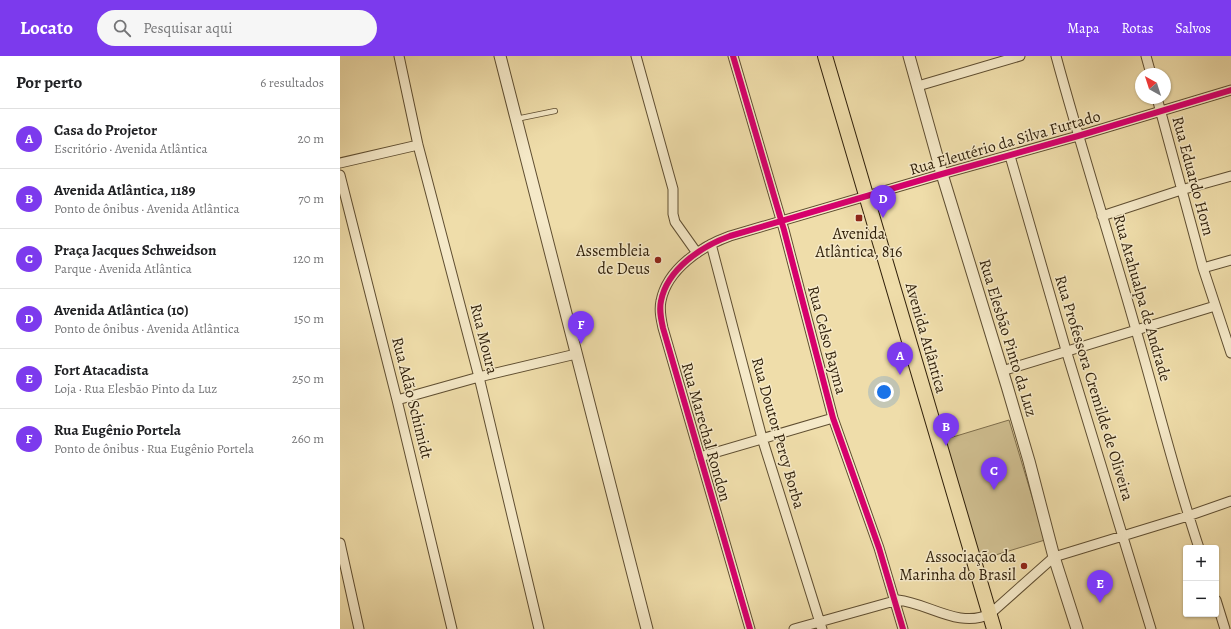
<!DOCTYPE html>
<html lang="pt">
<head>
<meta charset="utf-8">
<style>
  :root { --surface:#fff; --page:#f6f6f6; --text:#202124; --muted:#757577; --line:#e0e0e0; --accent:#7c3aed }
  body { margin:0; font-family:Alegreya,serif; background:var(--page); color:var(--text) }
  .controls { position:absolute; right:12px; bottom:12px; display:grid; overflow:hidden; border-radius:4px; box-shadow:0 1px 3px #0004 }
  .controls button { width:36px; height:36px; display:grid; place-items:center; padding:0; border:0; border-bottom:1px solid var(--line); background:var(--surface); color:var(--text); font:20px sans-serif }
  .compass { position:absolute; left:795px; top:12px; width:36px; height:36px; border-radius:50%; background:var(--surface); box-shadow:0 1px 3px #0004; rotate:321deg }
  .you { position:absolute; left:544px; top:336px; width:14px; height:14px; margin:-10px; border:3px solid #fff; border-radius:50%; background:#1a73e8; box-shadow:0 0 0 6px #1a73e833 }
  .badge { display:grid; place-items:center; width:26px; height:26px; border-radius:50%; background:var(--accent); color:#fff; font-size:13px; font-weight:700 }
  .pin { position:absolute; translate:-50% -33px; filter:drop-shadow(0 1px 2px #0008) }
  .pin::after { content:''; position:absolute; top:21px; width:14px; height:12px; background:inherit; clip-path:polygon(0 0,100% 0,50% 100%) }
  .list { margin:0; padding:0; list-style:none }
  h2 { display:flex; justify-content:space-between; align-items:center; height:52px; margin:0; padding:0 16px; font-size:17px }
  h2 small { font-size:13px; font-weight:400; color:var(--muted) }
  .list li { display:grid; grid-template-columns:26px 1fr auto; gap:12px; align-items:center; box-sizing:border-box; height:60px; padding:0 16px; border-top:1px solid var(--line) }
  .list b { display:block; font-size:15px; white-space:nowrap }
  .list p { margin:0; font-size:13px; white-space:nowrap; color:var(--muted) }
  .list em { font-size:13px; font-style:normal; color:var(--muted) }
  .icon { flex:none; width:22px; height:22px; fill:none; stroke:currentColor; stroke-width:2; stroke-linecap:round; stroke-linejoin:round }
  .map { position:relative; flex:none; width:891px; height:573px; overflow:hidden }
  header { display:flex; align-items:center; gap:24px; box-sizing:border-box; height:56px; padding:0 20px; background:var(--accent); color:#fff }
  header strong { font-size:19px }
  nav { display:flex; gap:22px; margin-inline-start:auto; font-size:14px }
  .search { width:280px; height:36px; background:var(--page); display:flex; align-items:center; gap:10px; box-sizing:border-box; padding:0 14px; border-radius:22px; color:var(--muted); font-size:15px }
  main { display:flex }
  aside { flex:1; background:var(--surface) }
  .map>svg:first-child { display:block }
  .green { fill:#cebd8f; stroke:#7e6e4c }
  .lines { fill:none; stroke-linecap:round; stroke-linejoin:round }
  .service-casing { stroke:#5f4e31; stroke-width:6 }
  .minor-casing { stroke:#5f4e31; stroke-width:11 }
  .tertiary-casing { stroke:#5f4e31; stroke-width:13 }
  .primary-casing { stroke:#2f1f09; stroke-width:16 }
  .service { stroke:#f5e9c8; stroke-width:4.5 }
  .minor { stroke:#f5e9c8; stroke-width:9 }
  .tertiary { stroke:#f5e9c8; stroke-width:11 }
  .primary { stroke:#efddaa; stroke-width:14 }
  .cycleway-casing { stroke:#f5e9c8; stroke-width:8 }
  .cycleway { stroke:#d6006c; stroke-width:6 }
  .poi-dot { fill:#8f2418; stroke:#f5e9c8; stroke-width:1.5 }
  .labels { text-anchor:middle; dominant-baseline:central; stroke-width:3; stroke-linejoin:round; paint-order:stroke }
  .street-label { font-size:16px; fill:#2f1f09; stroke:#f5e9c8 }
  .poi-label { font-size:16px; fill:#2f1f09; stroke:#f5e9c8; text-anchor:end }
</style>
</head>
<body>
<header>
<strong>Locato</strong>
<div class="search"><svg class="icon" aria-label="search" viewBox="0 0 24 24"><circle cx="10" cy="10" r="6"/><path d="M15 15l6 6"/></svg>Pesquisar aqui</div>
<nav><a>Mapa</a><a>Rotas</a><a>Salvos</a></nav>
</header>
<main>
<aside>
<h2>Por perto<small>6 resultados</small></h2>
<ul class="list">
<li><span class="badge">A</span><div><b>Casa do Projetor</b><p>Escritório · Avenida Atlântica</p></div><em>20 m</em></li>
<li><span class="badge">B</span><div><b>Avenida Atlântica, 1189</b><p>Ponto de ônibus · Avenida Atlântica</p></div><em>70 m</em></li>
<li><span class="badge">C</span><div><b>Praça Jacques Schweidson</b><p>Parque · Avenida Atlântica</p></div><em>120 m</em></li>
<li><span class="badge">D</span><div><b>Avenida Atlântica (10)</b><p>Ponto de ônibus · Avenida Atlântica</p></div><em>150 m</em></li>
<li><span class="badge">E</span><div><b>Fort Atacadista</b><p>Loja · Rua Elesbão Pinto da Luz</p></div><em>250 m</em></li>
<li><span class="badge">F</span><div><b>Rua Eugênio Portela</b><p>Ponto de ônibus · Rua Eugênio Portela</p></div><em>260 m</em></li>
</ul>
</aside>
<div class="map">
<svg width="891" height="573" viewBox="0 0 891 573">
  <rect width="100%" height="100%" fill="#efddaa"/>
  <filter id="stains"><feTurbulence type="fractalNoise" baseFrequency=".005" numOctaves="4"/><feColorMatrix values="0 0 0 0 .2 0 0 0 0 .09 0 0 0 0 .02 0 0 0 .5 -.17"/></filter>
  <radialGradient id="worn" r=".72"><stop offset=".6" stop-color="#630" stop-opacity="0"/><stop offset="1" stop-color="#630" stop-opacity=".3"/></radialGradient>
  <path class="green" d="M669,364L705,484L639,504L603,384Z"/>
  <g class="lines">
    <defs>
      <path id="service" d="M176,63L215,55"/>
      <path id="minor" d="M59,0L78,89L139,321L199,573
        M296,0L333,133V158L335,166L357,197
        M393,0L444,174L493,362L539,492L563,573
        M716,0C741,92 770,182 796,274C817,346 835,420 859,492
        M806,0L811,18
        M578,30L680,0
        M817,42L863,212L891,297
        M670,100L726,294L811,573
        M0,107L78,89
        M0,119L57,344L112,573
        M762,160L841,134L891,120
        M371,188L422,382L482,573
        M863,212L891,204
        M662,315L875,250
        M57,344L139,321L236,298
        M360,401L493,362
        M0,487L19,573
        M876,544L885,573
        M410,573L323,272C321,263 319,254 321,245C327,213 362,190 390,180L602,118L738,80L891,34
        M454,573L558,544C588,547 619,573 650,558L714,501L848,460L891,445"/>
      <path id="tertiary" d="M160,0L307,573
        M569,0L602,118L667,330L689,405L714,501L737,573"/>
      <path id="primary" d="M485,0L654,573"/>
    </defs>
    <use href="#service" class="service-casing"/>
    <use href="#minor" class="minor-casing"/>
    <use href="#tertiary" class="tertiary-casing"/>
    <use href="#primary" class="primary-casing"/>
    <use href="#service" class="service"/>
    <use href="#minor" class="minor"/>
    <use href="#tertiary" class="tertiary"/>
    <use href="#primary" class="primary"/>
    <defs>
      <path id="cycleway" d="M393,0L444,174L493,362L539,492L563,573
        M410,573L323,272C321,263 319,254 321,245C327,213 362,190 390,180L602,118L738,80L891,34"/>
    </defs>
    <use href="#cycleway" class="cycleway-casing"/>
    <use href="#cycleway" class="cycleway"/>
  </g>
  <g class="poi-dot">
    <rect x="515" y="158" width="8" height="8" rx="2"/>
    <circle cx="318" cy="204" r="4"/>
    <circle cx="684" cy="510" r="4"/>
  </g>
  <g class="labels">
    <g class="street-label">
      <text transform="translate(665 87) rotate(-16)">Rua Eleutério da Silva Furtado</text>
      <text transform="translate(853 120) rotate(75)">Rua Eduardo Horn</text>
      <text transform="translate(802 242) rotate(74)">Rua Atahualpa de Andrade</text>
      <text transform="translate(586 282) rotate(74)">Avenida Atlântica</text>
      <text transform="translate(668 282) rotate(73)">Rua Elesbão Pinto da Luz</text>
      <text transform="translate(144 283) rotate(76)">Rua Moura</text>
      <text transform="translate(487 284) rotate(75)">Rua Celso Bayma</text>
      <text transform="translate(754 332) rotate(73)">Rua Professora Cremilde de Oliveira</text>
      <text transform="translate(72 342) rotate(76)">Rua Adão Schimidt</text>
      <text transform="translate(366 376) rotate(74)">Rua Marechal Rondon</text>
      <text transform="translate(438 377) rotate(74)">Rua Doutor Percy Borba</text>
    </g>
    <g class="poi-label">
      <text x="519" y="178" text-anchor="middle">Avenida<tspan x="519" dy="18">Atlântica, 816</tspan></text>
      <text x="310" y="195">Assembleia<tspan x="310" dy="18">de Deus</tspan></text>
      <text x="676" y="501">Associação da<tspan x="676" dy="18">Marinha do Brasil</tspan></text>
    </g>
  </g>
  <rect width="100%" height="100%" filter="url(#stains)"/>
  <rect width="100%" height="100%" fill="url(#worn)"/>
</svg>
<div class="controls">
<button>+</button>
<button>−</button>
</div>
<svg class="compass" viewBox="-18 -18 36 36"><path d="M0-13l5 13h-10z" fill="#e53935"/><path d="M0 13l5-13h-10z" fill="#757577"/></svg>
<div class="you"></div>
<div class="pin badge" style="left:560px;top:319px">A</div>
<div class="pin badge" style="left:606px;top:390px">B</div>
<div class="pin badge" style="left:654px;top:434px">C</div>
<div class="pin badge" style="left:543px;top:162px">D</div>
<div class="pin badge" style="left:760px;top:547px">E</div>
<div class="pin badge" style="left:241px;top:288px">F</div>
</div>
</main>
</body>
</html>
